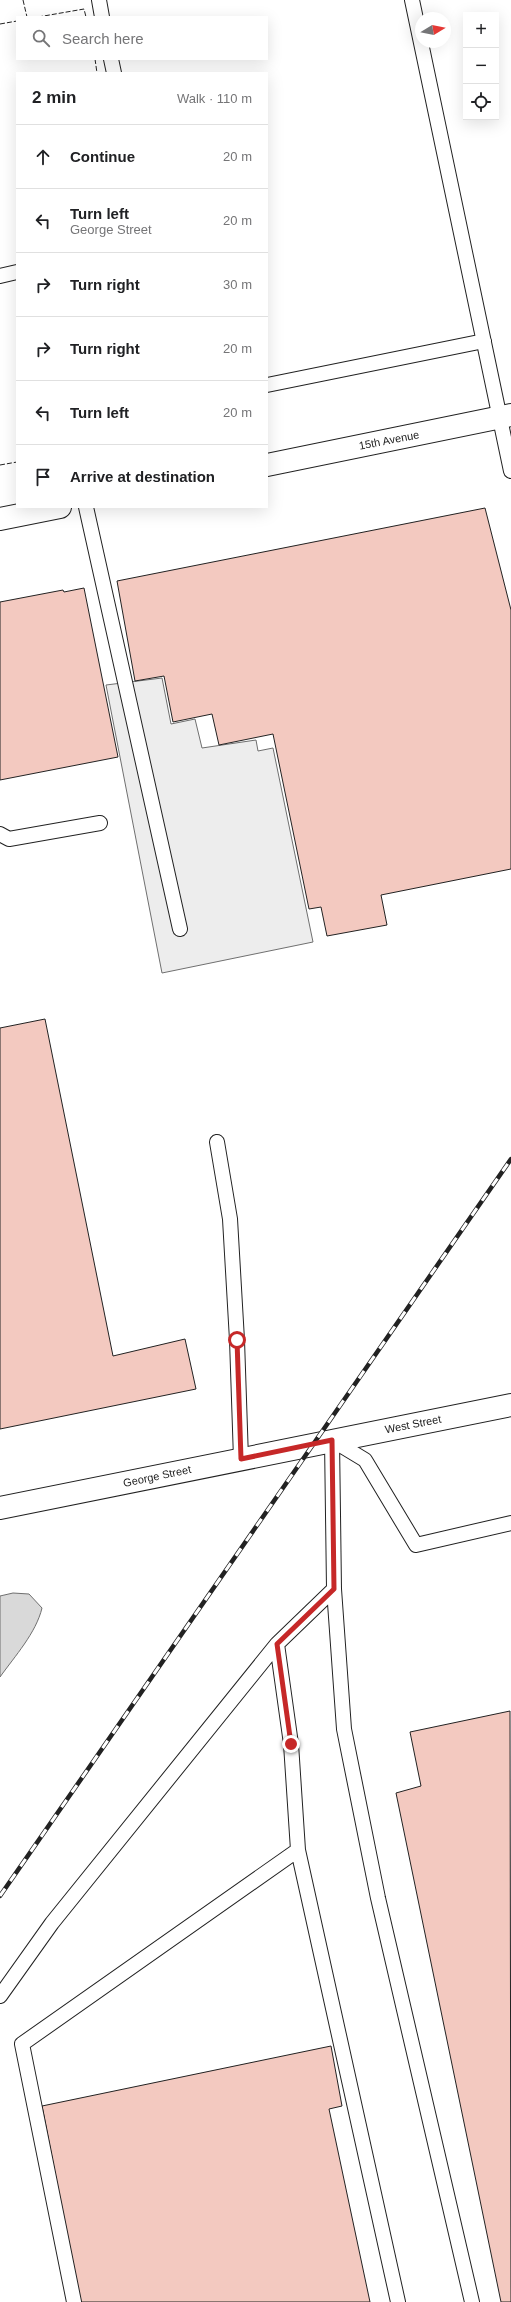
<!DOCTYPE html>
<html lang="en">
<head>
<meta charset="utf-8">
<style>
  :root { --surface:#fff; --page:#f2f2f2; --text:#202124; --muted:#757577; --line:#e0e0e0 }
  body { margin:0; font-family:Arial,sans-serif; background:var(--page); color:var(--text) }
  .controls { position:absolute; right:12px; top:12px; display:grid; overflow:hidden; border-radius:0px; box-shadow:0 4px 16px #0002 }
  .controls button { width:36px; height:36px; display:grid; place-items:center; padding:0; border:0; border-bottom:1px solid var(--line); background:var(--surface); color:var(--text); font:20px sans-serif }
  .compass { position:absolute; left:415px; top:12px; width:36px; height:36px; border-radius:50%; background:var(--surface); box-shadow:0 4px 16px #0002; rotate:80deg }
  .stop { position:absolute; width:12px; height:12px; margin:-9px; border:3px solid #c62828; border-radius:50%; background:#fff }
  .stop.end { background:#c62828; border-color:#fff; box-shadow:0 1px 4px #0008 }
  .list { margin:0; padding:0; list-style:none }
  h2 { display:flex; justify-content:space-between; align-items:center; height:52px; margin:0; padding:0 16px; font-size:17px }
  h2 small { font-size:13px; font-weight:400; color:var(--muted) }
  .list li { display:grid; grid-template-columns:26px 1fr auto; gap:12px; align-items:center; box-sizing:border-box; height:64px; padding:0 16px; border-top:1px solid var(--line) }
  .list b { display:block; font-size:15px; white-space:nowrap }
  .list p { margin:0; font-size:13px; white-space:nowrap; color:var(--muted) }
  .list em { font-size:13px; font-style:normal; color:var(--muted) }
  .icon { flex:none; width:22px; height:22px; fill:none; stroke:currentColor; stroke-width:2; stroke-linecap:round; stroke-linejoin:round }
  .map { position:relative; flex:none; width:511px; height:2302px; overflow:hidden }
  .search { position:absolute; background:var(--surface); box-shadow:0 4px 16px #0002; left:16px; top:16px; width:252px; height:44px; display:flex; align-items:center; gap:10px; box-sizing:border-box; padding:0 14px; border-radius:0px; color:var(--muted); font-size:15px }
  .panel { position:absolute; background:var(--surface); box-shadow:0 4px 16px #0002; left:16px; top:72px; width:252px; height:436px; border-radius:0px }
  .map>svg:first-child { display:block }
  .parking { fill:#ededed; stroke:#6f6f6f }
  .water { fill:#d9d9d9; stroke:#6f6f6f }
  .building { fill:#f3c9c0; stroke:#222 }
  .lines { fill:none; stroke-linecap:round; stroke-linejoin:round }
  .service-casing { stroke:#222; stroke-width:16 }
  .minor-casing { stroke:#222; stroke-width:24 }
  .service { stroke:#fff; stroke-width:14 }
  .minor { stroke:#fff; stroke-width:22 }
  .rail-casing { stroke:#222; stroke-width:4.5 }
  .rail { stroke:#fff; stroke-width:3; stroke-dasharray:9; stroke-linecap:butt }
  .fence { stroke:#222; stroke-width:1; stroke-dasharray:5 2; stroke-linecap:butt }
  .route { stroke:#c62828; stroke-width:5 }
  .labels { text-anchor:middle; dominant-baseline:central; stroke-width:3; stroke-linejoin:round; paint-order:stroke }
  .street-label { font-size:11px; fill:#222; stroke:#fff }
</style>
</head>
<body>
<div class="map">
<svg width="511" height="2302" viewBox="0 0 511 2302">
  <rect width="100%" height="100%" fill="#fff"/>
  <path class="parking" d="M162,678L171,724L195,719L202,748L256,740L258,751L273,748L313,942L162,973L106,685Z"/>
  <path class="water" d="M13,1593L29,1594L42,1608C36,1633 15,1656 0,1677V1596Z"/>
  <path class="building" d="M485,508L511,610V869L381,895L387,925L327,936L321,907L309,909L273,734L219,745L212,714L173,722L164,676L135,681L117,581Z
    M84,588L118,757L0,780V602L63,590L64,592Z
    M45,1019L113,1356L185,1339L196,1389L0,1429V1028Z
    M510,1711L511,2302H501L396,1793L421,1786L410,1732Z
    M331,2046L342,2106L329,2109L370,2302H80L42,2106Z"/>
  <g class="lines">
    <defs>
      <path id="service" d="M99,0L102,17
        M412,0L511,471
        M111,59L114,73
        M0,276L17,272
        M267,385L484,341
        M86,507L180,929
        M0,834L9,839L100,823
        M217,1142L230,1219L237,1340L241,1459
        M332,1440L334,1589L277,1644L291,1744L298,1850L398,2302
        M332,1440L365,1460L416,1545L511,1523
        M334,1589L344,1729L378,1898L472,2302
        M0,1996L52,1923L277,1644
        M74,2302L22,2044L298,1850"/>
      <path id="minor" d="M267,465L511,415
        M0,519L60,507
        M0,1508L511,1405"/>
    </defs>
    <use href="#service" class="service-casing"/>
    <use href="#minor" class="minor-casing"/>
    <use href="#service" class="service"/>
    <use href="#minor" class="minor"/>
    <defs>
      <path id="rail" d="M0,1896L511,1159"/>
    </defs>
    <use href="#rail" class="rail-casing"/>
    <use href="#rail" class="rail"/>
    <path class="fence" d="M23,0L27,17
      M38,17L84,9L86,17
      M0,24L17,21
      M95,59L97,73
      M0,465L17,462"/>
  </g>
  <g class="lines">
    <path class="route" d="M237,1340L241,1459L332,1440L334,1589L277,1644L291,1744"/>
  </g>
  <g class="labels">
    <g class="street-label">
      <text transform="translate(389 440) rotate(-11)">15th Avenue</text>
      <text transform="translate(413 1424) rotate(-11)">West Street</text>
      <text transform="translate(157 1476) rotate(-12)">George Street</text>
    </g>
  </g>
</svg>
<div class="controls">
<button>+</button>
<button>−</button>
<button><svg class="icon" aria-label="locate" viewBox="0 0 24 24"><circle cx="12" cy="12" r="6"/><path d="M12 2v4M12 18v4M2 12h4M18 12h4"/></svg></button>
</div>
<svg class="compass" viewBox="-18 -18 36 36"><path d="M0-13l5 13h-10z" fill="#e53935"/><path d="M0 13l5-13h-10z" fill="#757577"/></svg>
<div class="stop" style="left:237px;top:1340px"></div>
<div class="stop end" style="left:291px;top:1744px"></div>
<div class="search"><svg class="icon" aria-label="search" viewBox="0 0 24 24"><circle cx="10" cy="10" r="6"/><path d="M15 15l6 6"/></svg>Search here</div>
<section class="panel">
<h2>2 min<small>Walk · 110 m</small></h2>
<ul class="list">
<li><svg class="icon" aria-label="ahead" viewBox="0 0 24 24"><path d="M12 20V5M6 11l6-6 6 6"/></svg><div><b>Continue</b></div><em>20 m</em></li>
<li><svg class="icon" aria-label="left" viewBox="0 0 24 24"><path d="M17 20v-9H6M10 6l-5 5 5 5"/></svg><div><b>Turn left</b><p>George Street</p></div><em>20 m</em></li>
<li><svg class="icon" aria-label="right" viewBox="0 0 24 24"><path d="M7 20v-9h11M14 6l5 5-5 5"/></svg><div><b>Turn right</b></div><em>30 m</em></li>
<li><svg class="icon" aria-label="right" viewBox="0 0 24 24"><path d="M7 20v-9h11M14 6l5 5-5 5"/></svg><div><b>Turn right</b></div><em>20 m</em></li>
<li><svg class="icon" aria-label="left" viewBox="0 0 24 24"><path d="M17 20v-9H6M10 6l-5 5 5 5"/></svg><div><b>Turn left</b></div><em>20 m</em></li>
<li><svg class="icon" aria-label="arrive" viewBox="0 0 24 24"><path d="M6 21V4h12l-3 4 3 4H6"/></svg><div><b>Arrive at destination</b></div></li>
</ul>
</section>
</div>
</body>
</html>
